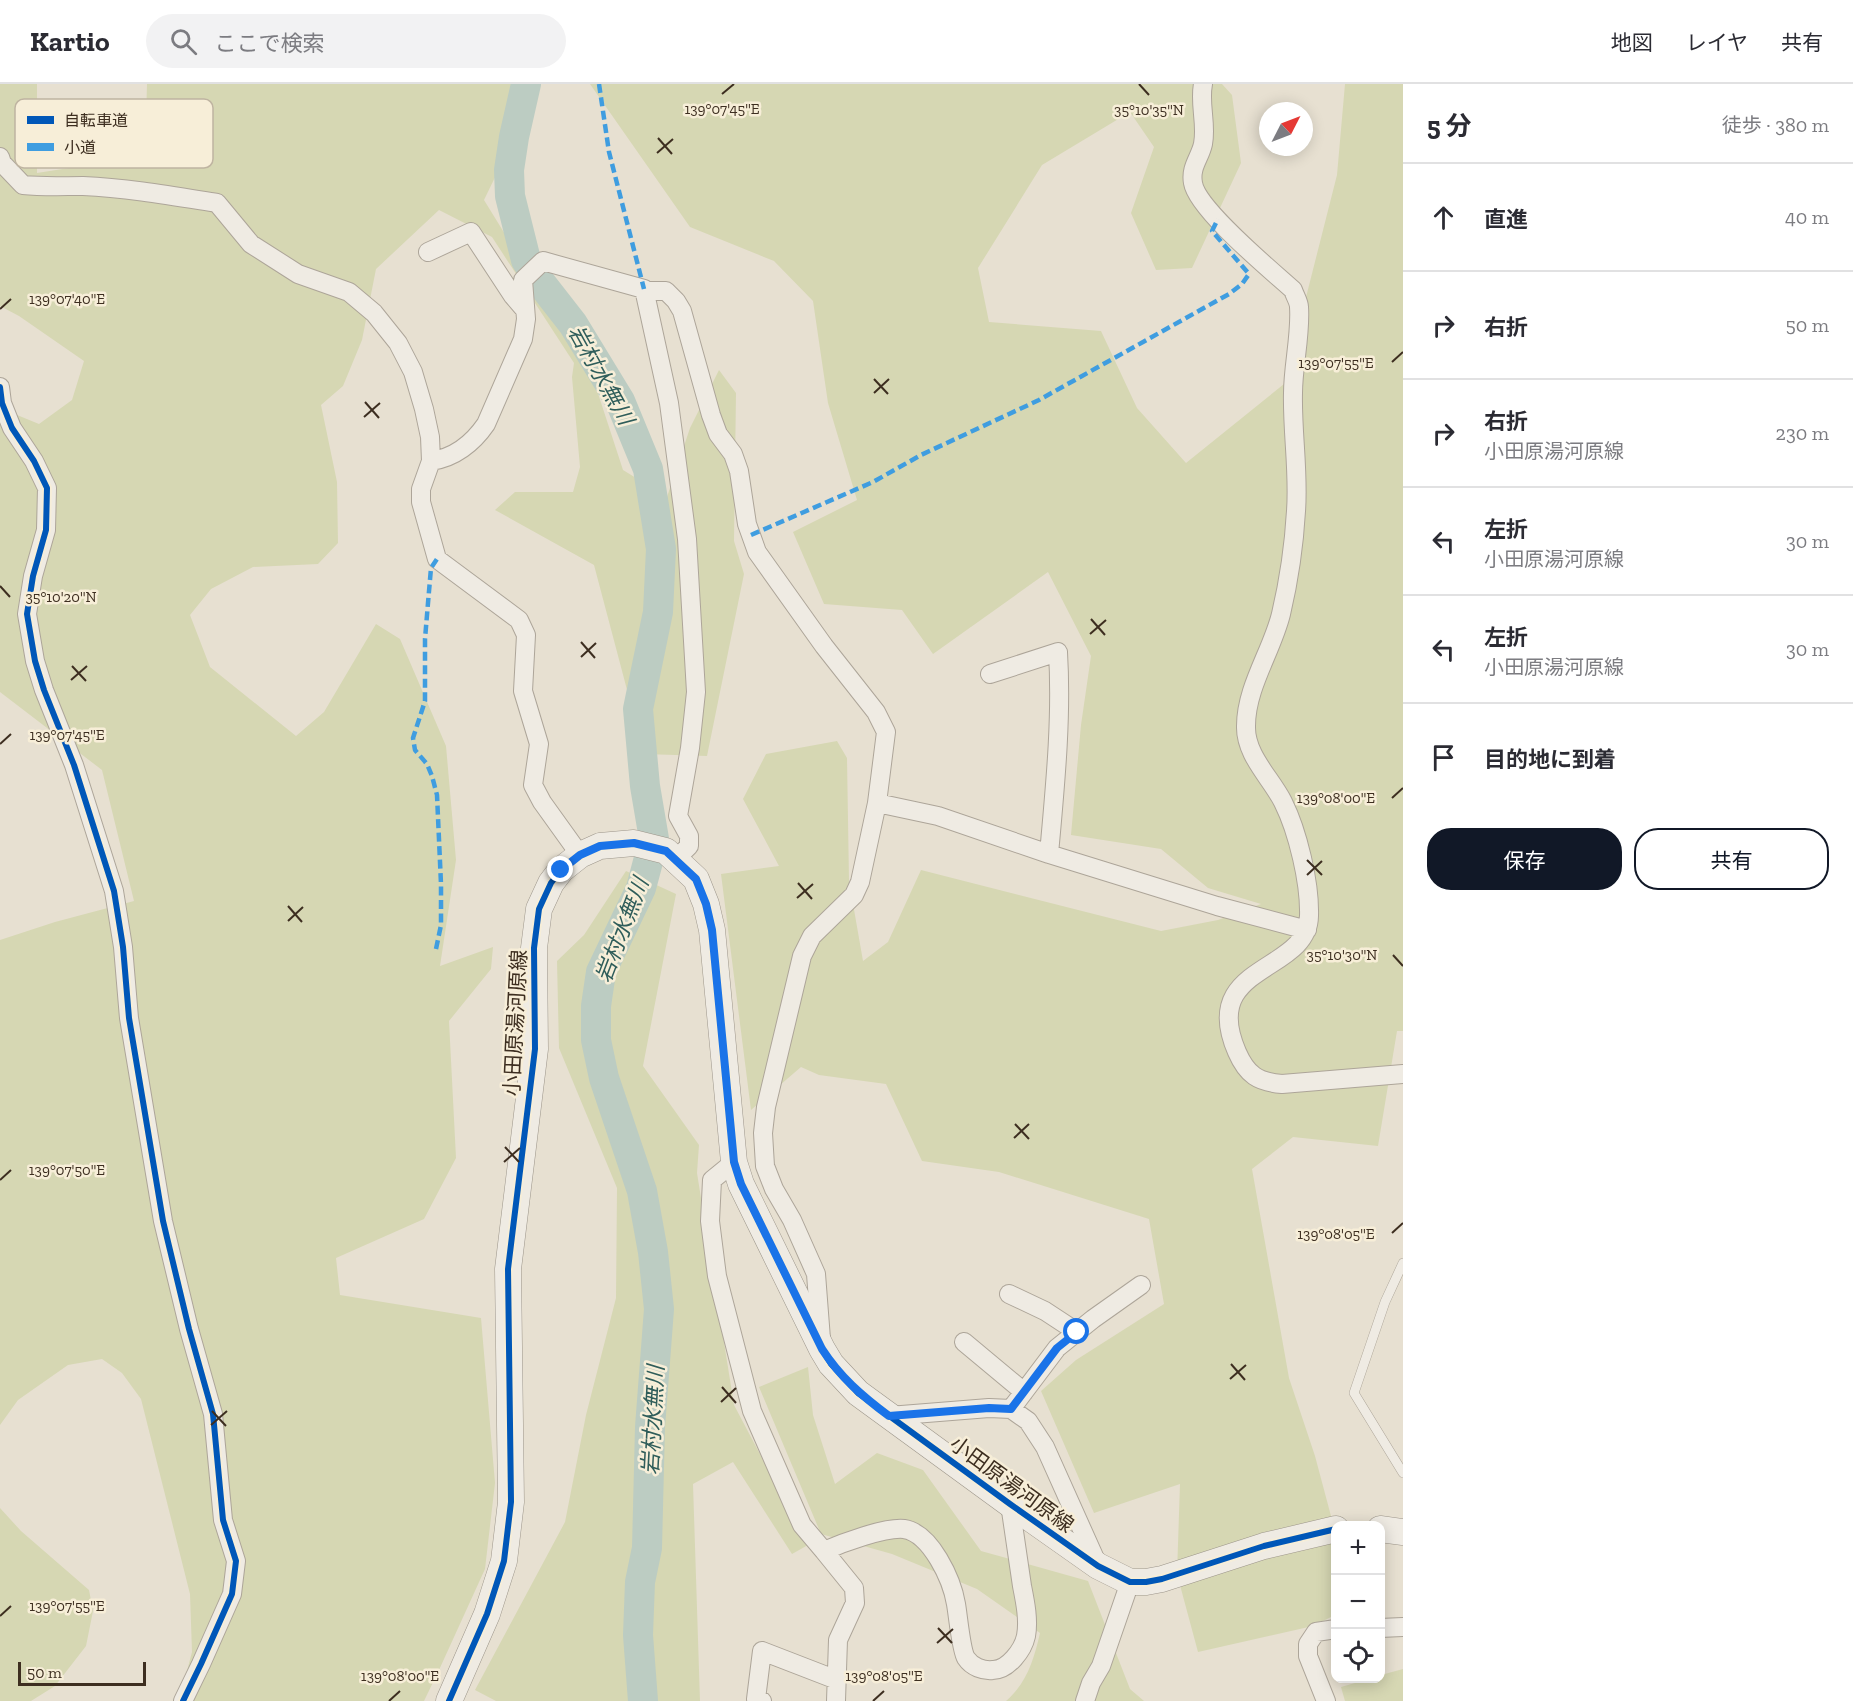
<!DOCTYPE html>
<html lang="ja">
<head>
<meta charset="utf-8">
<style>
  :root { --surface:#fff; --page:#f2f2f3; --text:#2b2b33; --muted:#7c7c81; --line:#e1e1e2; --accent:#111827 }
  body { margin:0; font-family:"Zilla Slab","Noto Sans JP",serif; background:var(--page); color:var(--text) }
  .controls { position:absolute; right:18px; bottom:18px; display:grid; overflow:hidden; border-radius:12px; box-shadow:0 3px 15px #0003 }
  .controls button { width:54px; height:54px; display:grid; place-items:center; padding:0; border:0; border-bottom:2px solid var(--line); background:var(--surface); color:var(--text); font:30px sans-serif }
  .compass { position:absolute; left:1259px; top:18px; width:54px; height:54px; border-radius:50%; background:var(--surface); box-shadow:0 3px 15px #0003; rotate:48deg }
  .scale { position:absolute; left:18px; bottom:15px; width:128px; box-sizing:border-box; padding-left:6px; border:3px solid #3d2e20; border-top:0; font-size:16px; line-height:21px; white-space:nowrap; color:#3d2e20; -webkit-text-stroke:4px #f7eed8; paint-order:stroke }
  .stop { position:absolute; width:18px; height:18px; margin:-14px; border:4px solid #1a73e8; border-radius:50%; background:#fff }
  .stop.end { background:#1a73e8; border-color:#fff; box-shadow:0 2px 6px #0008 }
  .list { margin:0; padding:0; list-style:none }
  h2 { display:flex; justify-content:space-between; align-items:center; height:78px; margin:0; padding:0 24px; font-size:26px }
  h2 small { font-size:20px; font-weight:400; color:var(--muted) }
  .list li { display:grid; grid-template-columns:39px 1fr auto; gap:18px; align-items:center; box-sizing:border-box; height:108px; padding:0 24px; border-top:2px solid var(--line) }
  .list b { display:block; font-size:22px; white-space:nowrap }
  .list p { margin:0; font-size:20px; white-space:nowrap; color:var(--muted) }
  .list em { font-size:20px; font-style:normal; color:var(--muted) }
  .actions { display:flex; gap:12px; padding:18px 24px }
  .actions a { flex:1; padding:14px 0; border:2px solid var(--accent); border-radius:24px; text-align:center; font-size:21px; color:var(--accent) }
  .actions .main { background:var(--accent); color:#fff }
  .icon { flex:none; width:33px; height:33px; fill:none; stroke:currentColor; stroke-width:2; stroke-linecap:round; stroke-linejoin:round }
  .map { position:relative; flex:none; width:1403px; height:1617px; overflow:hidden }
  header { display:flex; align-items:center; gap:36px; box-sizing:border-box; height:84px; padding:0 30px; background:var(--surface); border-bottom:2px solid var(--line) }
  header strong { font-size:28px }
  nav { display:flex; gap:33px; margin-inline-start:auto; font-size:21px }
  .search { width:420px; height:54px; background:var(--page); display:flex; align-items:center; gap:15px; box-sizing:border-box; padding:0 21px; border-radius:33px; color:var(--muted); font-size:22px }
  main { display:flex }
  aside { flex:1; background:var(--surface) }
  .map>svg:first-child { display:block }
  .green { fill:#d6d7b3 }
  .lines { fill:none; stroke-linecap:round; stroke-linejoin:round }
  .river { stroke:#bcccc2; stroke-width:30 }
  .lane-casing { stroke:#ada599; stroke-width:10 }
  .street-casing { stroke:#ada599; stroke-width:20 }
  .secondary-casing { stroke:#9c958a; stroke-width:27 }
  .lane { stroke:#efebe3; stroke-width:9 }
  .street { stroke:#efebe3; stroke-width:18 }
  .secondary { stroke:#efebe3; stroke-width:26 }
  .quiet { stroke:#3f9de0; stroke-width:4.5; stroke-dasharray:9 4.5; stroke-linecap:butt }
  .cycleway-casing { stroke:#f7eed8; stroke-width:10 }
  .cycleway { stroke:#0057b8; stroke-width:6 }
  .route { stroke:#1a73e8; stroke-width:8 }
  .ticks { fill:none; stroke:#3d2e20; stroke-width:2 }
  .labels { text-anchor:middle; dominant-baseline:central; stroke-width:5; stroke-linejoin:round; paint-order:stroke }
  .street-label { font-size:21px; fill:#3d2e20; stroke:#f7eed8 }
  .water-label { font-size:22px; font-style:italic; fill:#2f5d5a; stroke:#f7eed8 }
  .key { fill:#f7eed8; stroke:#bfb4a1; stroke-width:1.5 }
  .key-label { font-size:16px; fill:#3d2e20 }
  .ticks-label { font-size:15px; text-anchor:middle; fill:#3d2e20; stroke:#f7eed8; stroke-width:5; stroke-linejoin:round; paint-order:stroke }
</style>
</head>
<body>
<header>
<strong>Kartio</strong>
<div class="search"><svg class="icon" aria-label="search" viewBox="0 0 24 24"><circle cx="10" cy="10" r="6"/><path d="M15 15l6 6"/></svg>ここで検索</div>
<nav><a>地図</a><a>レイヤ</a><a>共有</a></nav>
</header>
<main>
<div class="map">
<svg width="1403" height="1617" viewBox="0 0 1403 1617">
  <rect width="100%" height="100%" fill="#e7e0d1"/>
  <path class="green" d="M0,0H37V89L145,72L147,0H540L484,116L592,291L623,386L667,413L690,344L719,286L736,309L734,457L744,490L707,672L644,670L594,481L495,426L515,408H573L580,383L572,293L574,279L492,153L439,126L376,185L362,256L343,302L321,321L337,398L338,459L318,480L253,483L211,505L190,531L210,583L296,652L324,628L376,540L400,555L446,662L456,776L440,882L493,863L491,885L449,937L456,1074L424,1135L336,1174L340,1211L481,1234L495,1399L485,1485L439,1586L424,1617H179L192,1568L190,1510L141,1315L122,1289L102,1275L68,1281L18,1316L0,1341V856L55,838L134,817L102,686L0,608V324L39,340L72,316L84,277L19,232L0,222Z
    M590,0H1222L1232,11L1241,79L1192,184L1156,186L1131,129L1154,63L1130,28L1042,81L978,184L989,238L1101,247L1137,324L1186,379L1284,300L1337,91L1345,0H1403V947H1397L1378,1062L1293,1053L1252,1085L1289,1294L1315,1372L1335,1447V1531L1313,1542L1198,1568L1177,1490L1180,1400L1094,1429L1041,1307L1076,1276L1164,1220L1149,1135L999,1088L922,1077L886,1000L819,991L801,983L751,1026L721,790L779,782L743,715L766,670L837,657L847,674L849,797L863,877L888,858L921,786L1161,847L1218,836L1261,820L1208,804L1161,765L1071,751L1081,641L1091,572L1048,488L933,570L902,526L824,520L793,448L857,416L828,319L813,217L774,177L690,143Z
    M626,787L676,810L643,982L699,1061L697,1089L734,1321L808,1461L792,1470L733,1378L693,1400L700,1617H496L475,1606L565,1438L586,1331L616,1214L617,1104L559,964L557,877L584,851Z
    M808,1283L813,1331L835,1400L877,1369L923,1386L981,1467L1088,1497L1130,1605L1144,1617H1006C1027,1599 1034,1575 1040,1549L977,1505L892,1470L821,1450L759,1303Z
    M0,1424L21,1447L89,1506L93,1527L86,1562L55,1602L31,1617H0Z
    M1403,1585V1617H1345L1341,1603L1369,1595L1380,1594L1381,1591Z"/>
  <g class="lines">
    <path class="river" d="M526,0L514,53L509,86L510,112L526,176L541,199L573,240L620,317L648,385L661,465L658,528L638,625L645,702L654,755L641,804L601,888L596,922V956L604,994L642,1107L653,1168L659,1225L650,1343L647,1464L640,1498L638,1551L643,1617"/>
    <defs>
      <path id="lane" d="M1403,1179L1385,1218L1354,1309L1403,1389"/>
      <path id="street" d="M1203,0C1199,20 1207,40 1203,60C1200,74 1190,83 1193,99C1197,125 1271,186 1293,206C1295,212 1299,218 1299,223C1301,250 1293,282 1293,309C1292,348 1299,388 1296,427C1294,462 1289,496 1281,530C1272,567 1246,603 1246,642C1245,671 1271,694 1283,718C1298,748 1310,799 1309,832C1308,890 1198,879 1237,968C1247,991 1258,998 1282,1000L1403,990
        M0,73L2,79L23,101C43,103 63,102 83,102C128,104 173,112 217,119L251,160L298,190L349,208L374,229L398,259L413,288L424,325L430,353L431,377L421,405V418L437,475L519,536L526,551L523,607L539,660L533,701L542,718L580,771
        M428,168L471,148L513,212L525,226
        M644,207H666L676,217L682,227L711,331L718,350L733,370L739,387L747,440L757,468L824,562L876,628L886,648L877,719L860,798L854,811L812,852L802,872L766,1023L763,1049L765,1082L774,1105L792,1136L816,1190L821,1255
        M0,303L2,319L12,344L34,377L47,404L46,446L33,492L27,530L35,577L44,606L74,681L114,807L123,863L129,934L163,1137L189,1245L213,1330L223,1436L236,1477L232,1510L201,1580L183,1617
        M431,377C454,374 473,359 486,340L523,255L526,235L523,196L543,177L644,205L669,319L687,455L696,608L690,664L678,732L689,752V762L676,775
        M990,590L1058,568C1062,635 1055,703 1049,770
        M877,719L938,732L1049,770L1217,822L1307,846
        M734,1078L712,1096L710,1137L717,1192L752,1327L802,1441L824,1467
        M1009,1210L1045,1227L1077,1248
        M964,1258L1024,1308
        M1011,1325L1057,1264L1093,1235L1141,1201
        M889,1332L989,1324L1011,1325L1028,1337L1045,1363L1097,1479
        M1380,1544L1403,1543
        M762,1617L756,1615L762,1567L837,1596
        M836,1617L838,1556L855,1519L854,1504L824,1467C842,1459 885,1443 904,1445C931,1449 952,1496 956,1520C958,1531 961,1566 966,1574C972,1583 983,1587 993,1586C1008,1586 1023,1566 1026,1552C1029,1536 1025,1517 1022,1502C1018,1475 1014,1448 1010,1420
        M1085,1617L1091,1599L1101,1582L1130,1498
        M1326,1617L1308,1572V1560L1316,1548L1336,1545"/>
      <path id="secondary" d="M1380,1445L1403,1448
        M449,1617L487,1530L504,1477L511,1418L508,1185L535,965L534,864L539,825L551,799L561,786L580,771L600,762L634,759L666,767L696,795L706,820L712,846L734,1078L741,1100L822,1265L831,1280L858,1309L1010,1420L1098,1482L1130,1498H1146L1162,1495L1264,1462L1336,1445"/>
    </defs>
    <use href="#lane" class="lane-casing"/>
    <use href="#street" class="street-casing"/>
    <use href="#secondary" class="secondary-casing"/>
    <use href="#lane" class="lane"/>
    <use href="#street" class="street"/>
    <use href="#secondary" class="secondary"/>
    <path class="quiet" d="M599,0L609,68L644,205
      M751,451L873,398L921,371L1039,316L1229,210L1242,200L1249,190L1212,147L1218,135
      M436,865L441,841V800L437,711L432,692L427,680L415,666L413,654L425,617V555L428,519L431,484L437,475"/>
    <defs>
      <path id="cycleway" d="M0,303L2,319L12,344L34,377L47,404L46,446L33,492L27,530L35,577L44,606L74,681L114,807L123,863L129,934L163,1137L189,1245L213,1330L223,1436L236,1477L232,1510L201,1580L183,1617
        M449,1617L487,1530L504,1477L511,1418L508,1185L535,965L534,864L539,825L551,799L561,786L580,771L600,762L634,759L666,767L696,795L706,820L712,846L734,1078L741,1100L822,1265L831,1280L858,1309L1010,1420L1098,1482L1130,1498H1146L1162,1495L1264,1462L1336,1445"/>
    </defs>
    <use href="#cycleway" class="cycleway-casing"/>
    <use href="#cycleway" class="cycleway"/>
  </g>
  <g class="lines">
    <path class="route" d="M561,786L580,771L600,762L634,759L666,767L696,795L706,820L712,846L734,1078L741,1100L822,1265C840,1293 862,1312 889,1332L989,1324L1011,1325L1057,1264L1077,1248"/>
  </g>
  <path class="ticks" d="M1139,0L1149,11M722,10L734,0M658,54L672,70M657,69L673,55M0,225L11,215M1392,278L1403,268M874,295L888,310M874,309L889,295M365,318L379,334M364,333L380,319M0,502L10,513M1091,535L1105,551M1090,550L1106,536M581,558L595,574M581,573L596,559M72,582L86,597M71,596L87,582M0,660L11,650M1392,714L1403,704M1307,776L1322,791M1307,791L1322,777M798,799L812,815M797,814L813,800M288,822L302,838M288,837L303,823M1393,871L1403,882M1015,1040L1029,1055M1014,1054L1029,1040M505,1063L519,1078M504,1078L520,1064M0,1096L11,1086M1392,1149L1403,1139M1231,1280L1245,1296M1230,1295L1246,1281M722,1303L736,1319M721,1318L736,1304M212,1327L226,1342M211,1341L227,1327M0,1532L11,1522M938,1544L952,1559M937,1559L953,1545M389,1617L400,1607M873,1617L884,1607"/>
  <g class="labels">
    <g class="street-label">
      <text transform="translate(515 939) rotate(-87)">小田原湯河原線</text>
      <text transform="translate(1012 1400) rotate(36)">小田原湯河原線</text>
    </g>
    <g class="water-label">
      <text transform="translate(601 291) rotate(61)">岩村水無川</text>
      <text transform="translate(622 846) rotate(-69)">岩村水無川</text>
      <text transform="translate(653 1336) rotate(-87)">岩村水無川</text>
    </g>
  </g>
  <rect x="15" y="15" width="198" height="69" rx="9" class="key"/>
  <rect x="27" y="32" width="27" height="8" fill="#0057b8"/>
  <rect x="27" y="59" width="27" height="8" fill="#3f9de0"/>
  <g class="key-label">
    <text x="64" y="42">自転車道</text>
    <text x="64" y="69">小道</text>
  </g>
  <g class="ticks-label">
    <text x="722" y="30">139°07'45"E</text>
    <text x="1149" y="31">35°10'35"N</text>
    <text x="67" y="220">139°07'40"E</text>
    <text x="1336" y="284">139°07'55"E</text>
    <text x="61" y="518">35°10'20"N</text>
    <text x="67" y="656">139°07'45"E</text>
    <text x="1336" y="719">139°08'00"E</text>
    <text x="1342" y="876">35°10'30"N</text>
    <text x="67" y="1091">139°07'50"E</text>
    <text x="1336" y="1155">139°08'05"E</text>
    <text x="67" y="1527">139°07'55"E</text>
    <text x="400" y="1597">139°08'00"E</text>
    <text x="884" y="1597">139°08'05"E</text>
  </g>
</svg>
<div class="controls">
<button>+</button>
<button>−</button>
<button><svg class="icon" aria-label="locate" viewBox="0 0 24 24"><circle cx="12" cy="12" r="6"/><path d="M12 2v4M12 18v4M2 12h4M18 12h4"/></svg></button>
</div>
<svg class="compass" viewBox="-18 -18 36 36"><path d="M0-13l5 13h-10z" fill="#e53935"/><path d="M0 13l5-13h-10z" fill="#7c7c81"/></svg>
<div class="scale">50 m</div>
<div class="stop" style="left:1077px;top:1248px"></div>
<div class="stop end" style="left:561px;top:786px"></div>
</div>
<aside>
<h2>5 分<small>徒歩 · 380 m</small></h2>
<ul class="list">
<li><svg class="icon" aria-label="ahead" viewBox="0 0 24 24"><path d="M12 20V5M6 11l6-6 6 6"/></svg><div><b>直進</b></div><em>40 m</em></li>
<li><svg class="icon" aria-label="right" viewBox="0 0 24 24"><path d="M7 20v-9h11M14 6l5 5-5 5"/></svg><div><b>右折</b></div><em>50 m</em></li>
<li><svg class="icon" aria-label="right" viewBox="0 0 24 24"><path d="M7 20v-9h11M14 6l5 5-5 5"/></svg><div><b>右折</b><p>小田原湯河原線</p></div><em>230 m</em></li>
<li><svg class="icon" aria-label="left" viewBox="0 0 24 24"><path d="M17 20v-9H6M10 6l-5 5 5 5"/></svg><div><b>左折</b><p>小田原湯河原線</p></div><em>30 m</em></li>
<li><svg class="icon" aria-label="left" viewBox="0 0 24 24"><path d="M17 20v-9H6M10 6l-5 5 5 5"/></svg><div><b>左折</b><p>小田原湯河原線</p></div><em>30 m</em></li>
<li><svg class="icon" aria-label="arrive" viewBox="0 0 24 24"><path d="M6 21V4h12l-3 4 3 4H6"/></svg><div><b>目的地に到着</b></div></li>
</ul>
<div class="actions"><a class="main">保存</a><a>共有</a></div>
</aside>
</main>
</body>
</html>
